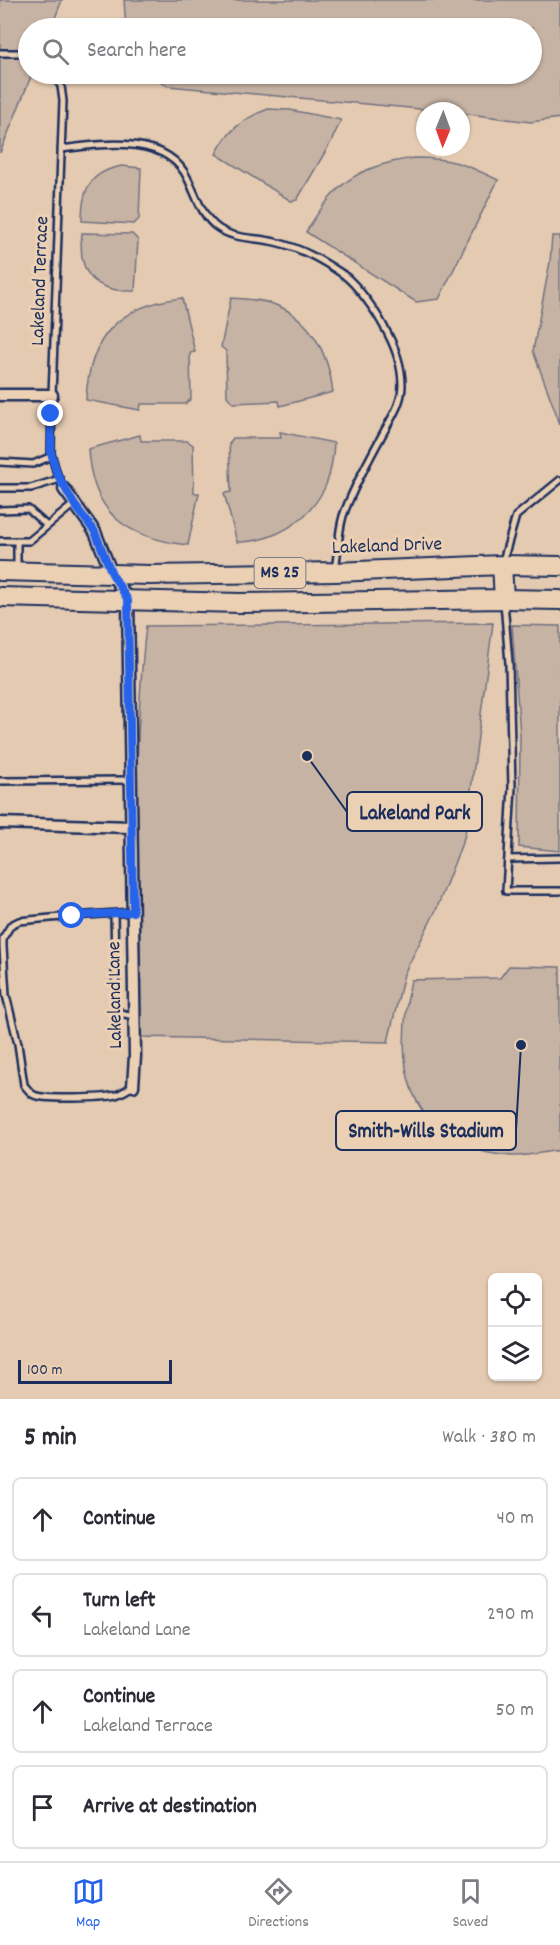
<!DOCTYPE html>
<html lang="en">
<head>
<meta charset="utf-8">
<style>
  :root { --surface:#fff; --page:#f2f2f3; --text:#2b2b33; --muted:#7c7c81; --line:#e1e1e2; --accent:#2563eb }
  body { margin:0; font-family:Dekko,sans-serif; background:var(--page); color:var(--text) }
  .controls { position:absolute; right:18px; bottom:18px; display:grid; overflow:hidden; border-radius:9px; box-shadow:0 2px 4px #0004 }
  .controls button { width:54px; height:54px; display:grid; place-items:center; padding:0; border:0; border-bottom:2px solid var(--line); background:var(--surface); color:var(--text); font:30px sans-serif }
  .compass { position:absolute; left:416px; top:102px; width:54px; height:54px; border-radius:50%; background:var(--surface); box-shadow:0 2px 4px #0004; rotate:181deg }
  .scale { position:absolute; left:18px; bottom:15px; width:154px; box-sizing:border-box; padding-left:6px; border:3px solid #1b2f5e; border-top:0; font-size:16px; line-height:21px; white-space:nowrap; color:#1b2f5e; -webkit-text-stroke:4px #ecd0b3; paint-order:stroke }
  .stop { position:absolute; width:18px; height:18px; margin:-14px; border:4px solid #2563eb; border-radius:50%; background:#fff }
  .stop.end { background:#2563eb; border-color:#fff; box-shadow:0 2px 6px #0008 }
  .list { margin:0; padding:0; list-style:none }
  h2 { display:flex; justify-content:space-between; align-items:center; height:78px; margin:0; padding:0 24px; font-size:26px }
  h2 small { font-size:20px; font-weight:400; color:var(--muted) }
  .list li { display:grid; grid-template-columns:39px 1fr auto; gap:18px; align-items:center; box-sizing:border-box; height:84px; margin:0 12px 12px; padding:0 12px; border:2px solid var(--line); border-radius:9px }
  .list b { display:block; font-size:22px; white-space:nowrap }
  .list p { margin:0; font-size:20px; white-space:nowrap; color:var(--muted) }
  .list em { font-size:20px; font-style:normal; color:var(--muted) }
  .icon { flex:none; width:33px; height:33px; fill:none; stroke:currentColor; stroke-width:2; stroke-linecap:round; stroke-linejoin:round }
  .map { position:relative; flex:none; width:560px; height:1399px; overflow:hidden }
  .search { position:absolute; background:var(--surface); box-shadow:0 2px 4px #0004; left:18px; right:18px; top:18px; height:66px; display:flex; align-items:center; gap:15px; box-sizing:border-box; padding:0 21px; border-radius:33px; color:var(--muted); font-size:22px }
  .sheet { height:462px; background:var(--surface) }
  nav { display:flex; justify-content:space-around; align-items:center; box-sizing:border-box; height:84px; border-top:2px solid var(--line); background:var(--surface); font-size:16px; color:var(--muted) }
  nav a { display:grid; justify-items:center; gap:3px }
  nav .on { color:var(--accent) }
  .map>svg:first-child { display:block }
  .green { fill:#c6b3a4; stroke:#707181; stroke-width:1.5 }
  .lines { fill:none; stroke-linecap:round; stroke-linejoin:round }
  .service-casing { stroke:#1b2f5e; stroke-width:10 }
  .minor-casing { stroke:#1b2f5e; stroke-width:15 }
  .trunk-casing { stroke:#1b2f5e; stroke-width:22 }
  .service { stroke:#ecd0b3; stroke-width:5 }
  .minor { stroke:#ecd0b3; stroke-width:10 }
  .trunk { stroke:#ecd0b3; stroke-width:18 }
  .route { stroke:#2563eb; stroke-width:8 }
  .labels { text-anchor:middle; dominant-baseline:central; stroke-width:6; stroke-linejoin:round; paint-order:stroke }
  .shield { fill:#ecd0b3; stroke:#5a5f78; stroke-width:1.5 }
  .shield-label { font-size:18px; font-weight:bold; fill:#1b2f5e }
  .street-label { font-size:20px; fill:#1b2f5e; stroke:#ecd0b3 }
  .leader { fill:none; stroke:#1b2f5e; stroke-width:2 }
  .callout-dot { fill:#1b2f5e; stroke:#ecd0b3; stroke-width:2 }
  .callout { fill:#ecd0b3; stroke:#1b2f5e; stroke-width:2 }
  .callout-label { font-size:21px; text-anchor:middle; font-weight:bold; fill:#1b2f5e }
</style>
</head>
<body>
<div class="map">
<svg width="560" height="1399" viewBox="0 0 560 1399">
  <rect width="100%" height="100%" fill="#e4cab0"/>
  <filter id="ink" filterUnits="userSpaceOnUse"><feTurbulence type="fractalNoise" baseFrequency=".0167" numOctaves="2"/><feDisplacementMap in="SourceGraphic" scale="12" xChannelSelector="R" yChannelSelector="G"/><feConvolveMatrix kernelMatrix="1 2 1 2 8 2 1 2 1" color-interpolation-filters="sRGB"/></filter>
  <g filter="url(#ink)">
    <path class="green" d="M0,0H62L51,28H28V74H32L0,153Z
      M124,0H560V118L531,122L461,113V111H443L168,86L143,74H532V28H126Z
      M268,109L290,110L341,120L331,142L297,200L291,201L216,154C228,130 244,118 268,109Z
      M414,158C452,158 465,164 498,180L439,299L416,302L306,232C335,183 357,166 414,158Z
      M122,166L141,168L139,219L134,224L82,221C82,190 89,172 122,166Z
      M82,233L132,234L138,240L135,291C94,292 77,274 82,233Z
      M552,236H560V424L533,351L550,262Z
      M182,298L195,352L190,353L191,399L185,404H141L140,410L86,400C89,336 119,305 182,298Z
      M231,298C245,299 259,299 273,304C311,317 329,355 333,392L280,406L279,401L233,403L227,396L226,351L221,347Z
      M280,432L334,443C333,458 331,475 324,489C307,522 274,542 237,542L224,493L231,492L229,444L233,438H281Z
      M140,435L141,441H187L193,445L194,493H199L188,545C126,538 92,514 88,449Z
      M493,623L465,835L437,908L404,974L388,1042L140,1037C137,901 131,762 146,626Z
      M512,625L560,626V851L519,847L520,735Z
      M509,966L560,967V1150C545,1152 529,1156 514,1156C461,1154 418,1126 407,1073C401,1042 405,1010 411,980L500,978Z"/>
    <g class="lines">
      <defs>
        <path id="service" d="M0,53H19L28,55
          M53,74L61,86L63,101L52,395L51,453L57,474L64,489
          M61,149C101,144 167,133 188,179C196,195 202,217 218,228C235,240 256,237 275,242C301,248 322,260 344,275C357,285 375,310 383,325C393,342 402,364 402,385C402,405 389,421 380,439C367,463 352,490 343,516C338,533 338,553 335,570
          M0,462L33,464L52,456
          M0,488H31L60,479
          M0,510L28,509L47,526
          M0,541H29L74,504
          M503,561L516,516L560,480
          M17,569V541
          M504,602L509,663L512,787L506,891H560
          M0,781L130,780
          M508,859L560,858
          M133,912L72,916L19,921L11,925L3,938V947L6,995L18,1044L24,1085C27,1088 30,1093 34,1095C44,1100 104,1098 116,1095C122,1093 128,1089 133,1086
          M114,914L116,1007L120,1013L134,1016"/>
        <path id="minor" d="M0,395H52
          M64,489L95,532L112,574L128,600L135,1056L133,1086
          M0,823L131,827"/>
        <path id="trunk" d="M502,565L504,599
          M0,571L150,575L335,572L502,565L560,566
          M0,597L240,603L504,599L560,600"/>
      </defs>
      <use href="#service" class="service-casing"/>
      <use href="#minor" class="minor-casing"/>
      <use href="#trunk" class="trunk-casing"/>
      <use href="#service" class="service"/>
      <use href="#minor" class="minor"/>
      <use href="#trunk" class="trunk"/>
    </g>
  </g>
  <g class="lines" filter="url(#ink)">
    <path class="route" d="M51,414V453L57,474L74,504L95,532L112,574L128,600L133,912L72,916"/>
  </g>
  <g class="labels">
    <rect class="shield" x="254.5" y="558" width="51" height="30" rx="4.5"/>
    <g class="shield-label">
      <text x="280" y="573">MS 25</text>
    </g>
    <g class="street-label">
      <text transform="translate(41 281) rotate(-88)">Lakeland Terrace</text>
      <text transform="translate(387 547) rotate(-2)">Lakeland Drive</text>
      <text transform="translate(116 995) rotate(-91)">Lakeland Lane</text>
    </g>
  </g>
  <path class="leader" d="M307 756L347 812M521 1045L516 1130"/>
  <g class="callout-dot">
    <circle cx="307" cy="756" r="6"/>
    <circle cx="521" cy="1045" r="6"/>
  </g>
  <g class="callout">
    <rect x="347" y="792" width="135" height="39" rx="6"/>
    <rect x="336" y="1111" width="180" height="39" rx="6"/>
  </g>
  <g class="callout-label">
    <text x="415" y="819">Lakeland Park</text>
    <text x="426" y="1137">Smith-Wills Stadium</text>
  </g>
</svg>
<div class="controls">
<button><svg class="icon" aria-label="locate" viewBox="0 0 24 24"><circle cx="12" cy="12" r="6"/><path d="M12 2v4M12 18v4M2 12h4M18 12h4"/></svg></button>
<button><svg class="icon" aria-label="layers" viewBox="0 0 24 24"><path d="M12 4l9 5-9 5-9-5zM3 14l9 5 9-5"/></svg></button>
</div>
<svg class="compass" viewBox="-18 -18 36 36"><path d="M0-13l5 13h-10z" fill="#e53935"/><path d="M0 13l5-13h-10z" fill="#7c7c81"/></svg>
<div class="scale">100 m</div>
<div class="stop" style="left:72px;top:916px"></div>
<div class="stop end" style="left:51px;top:414px"></div>
<div class="search"><svg class="icon" aria-label="search" viewBox="0 0 24 24"><circle cx="10" cy="10" r="6"/><path d="M15 15l6 6"/></svg>Search here</div>
</div>
<section class="sheet">
<h2>5 min<small>Walk · 380 m</small></h2>
<ul class="list">
<li><svg class="icon" aria-label="ahead" viewBox="0 0 24 24"><path d="M12 20V5M6 11l6-6 6 6"/></svg><div><b>Continue</b></div><em>40 m</em></li>
<li><svg class="icon" aria-label="left" viewBox="0 0 24 24"><path d="M17 20v-9H6M10 6l-5 5 5 5"/></svg><div><b>Turn left</b><p>Lakeland Lane</p></div><em>290 m</em></li>
<li><svg class="icon" aria-label="ahead" viewBox="0 0 24 24"><path d="M12 20V5M6 11l6-6 6 6"/></svg><div><b>Continue</b><p>Lakeland Terrace</p></div><em>50 m</em></li>
<li><svg class="icon" aria-label="arrive" viewBox="0 0 24 24"><path d="M6 21V4h12l-3 4 3 4H6"/></svg><div><b>Arrive at destination</b></div></li>
</ul>
</section>
<nav>
<a class="on"><svg class="icon" aria-label="map" viewBox="0 0 24 24"><path d="M3 6l6-2 6 2 6-2v14l-6 2-6-2-6 2zM9 4v14M15 6v14"/></svg>Map</a>
<a><svg class="icon" aria-label="directions" viewBox="0 0 24 24"><path d="M12 3l9 9-9 9-9-9zM9 14v-3h6M13 9l2 2-2 2"/></svg>Directions</a>
<a><svg class="icon" aria-label="saved" viewBox="0 0 24 24"><path d="M7 4h10v16l-5-4-5 4z"/></svg>Saved</a>
</nav>
</body>
</html>
